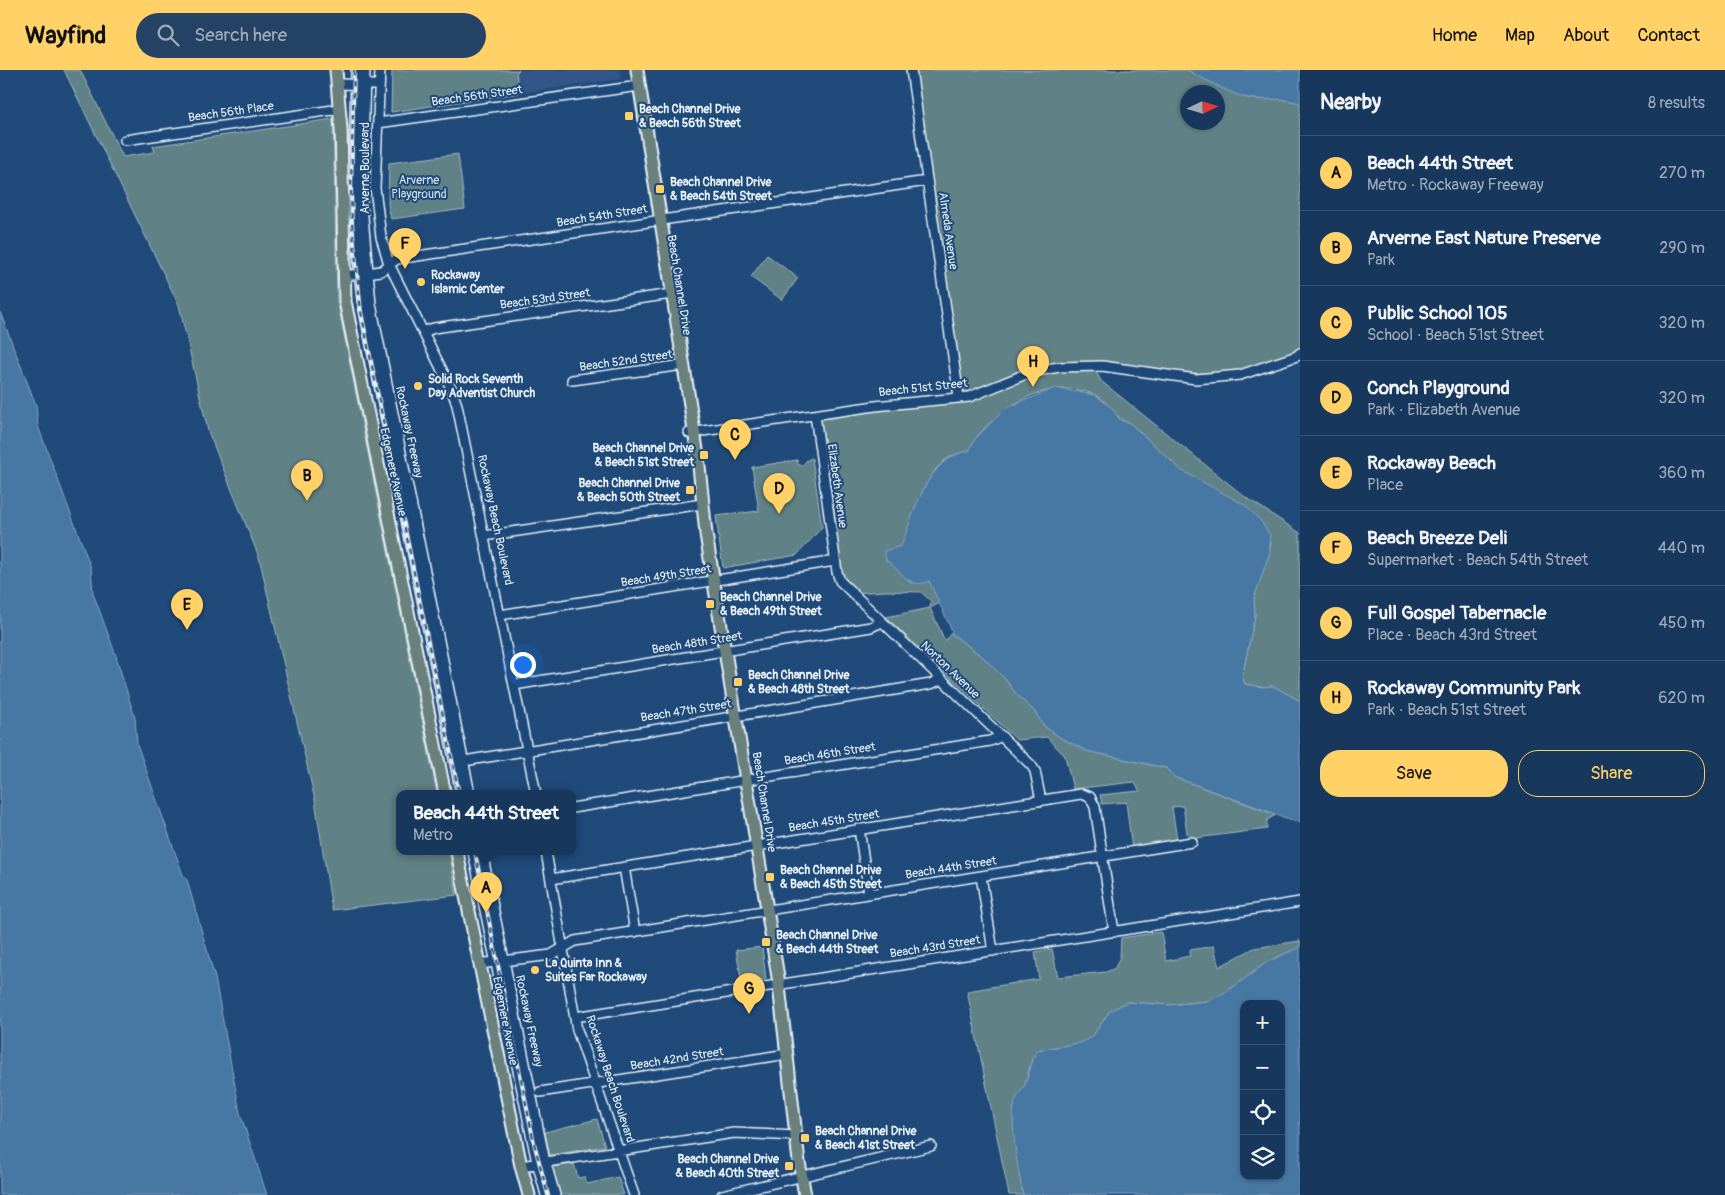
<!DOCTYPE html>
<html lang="en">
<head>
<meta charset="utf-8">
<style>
  :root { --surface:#17385c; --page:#244365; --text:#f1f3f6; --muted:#9eacbb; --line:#365272; --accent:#ffd166 }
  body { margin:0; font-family:Pangolin,sans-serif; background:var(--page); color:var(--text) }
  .controls { position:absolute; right:15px; bottom:15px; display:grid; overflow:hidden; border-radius:10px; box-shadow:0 1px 4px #0004 }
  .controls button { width:45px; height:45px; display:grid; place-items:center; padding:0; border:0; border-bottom:1px solid var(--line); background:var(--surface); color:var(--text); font:25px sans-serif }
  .compass { position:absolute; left:1180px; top:15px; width:45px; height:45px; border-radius:50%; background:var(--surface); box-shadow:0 1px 4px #0004; rotate:86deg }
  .you { position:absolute; left:522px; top:594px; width:18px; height:18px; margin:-12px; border:4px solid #fff; border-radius:50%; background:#1a73e8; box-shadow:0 0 0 8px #1a73e833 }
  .badge { display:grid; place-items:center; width:32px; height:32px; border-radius:50%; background:var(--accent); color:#111; font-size:16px; font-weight:700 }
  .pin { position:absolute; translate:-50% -41px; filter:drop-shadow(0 1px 2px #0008) }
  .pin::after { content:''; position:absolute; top:26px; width:18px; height:15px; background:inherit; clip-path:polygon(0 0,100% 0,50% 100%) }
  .popup { position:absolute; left:396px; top:720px; width:180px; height:65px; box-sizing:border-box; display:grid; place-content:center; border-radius:10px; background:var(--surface); filter:drop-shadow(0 1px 4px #0005); font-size:16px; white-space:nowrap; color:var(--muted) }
  .popup b { font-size:19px; color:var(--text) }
  .popup::after { content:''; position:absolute; left:50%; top:100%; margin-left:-10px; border:10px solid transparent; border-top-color:var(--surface) }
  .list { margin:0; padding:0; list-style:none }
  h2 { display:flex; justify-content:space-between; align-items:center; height:65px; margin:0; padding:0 20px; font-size:21px }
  h2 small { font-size:16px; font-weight:400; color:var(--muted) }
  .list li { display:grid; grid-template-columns:32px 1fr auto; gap:15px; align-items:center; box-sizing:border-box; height:75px; padding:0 20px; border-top:1px solid var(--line) }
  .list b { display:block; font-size:19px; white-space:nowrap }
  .list p { margin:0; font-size:16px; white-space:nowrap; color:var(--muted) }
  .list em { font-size:16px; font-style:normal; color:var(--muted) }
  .actions { display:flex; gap:10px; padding:15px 20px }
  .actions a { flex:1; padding:11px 0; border:1px solid var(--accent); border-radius:20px; text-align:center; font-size:18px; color:var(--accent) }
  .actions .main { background:var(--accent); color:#111 }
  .icon { flex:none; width:28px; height:28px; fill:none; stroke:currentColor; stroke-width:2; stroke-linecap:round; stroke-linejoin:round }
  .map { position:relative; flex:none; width:1300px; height:1125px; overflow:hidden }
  header { display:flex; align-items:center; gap:30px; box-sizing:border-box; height:70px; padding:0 25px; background:var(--accent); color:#111 }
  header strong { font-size:24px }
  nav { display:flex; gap:28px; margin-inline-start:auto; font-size:18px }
  .search { width:350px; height:45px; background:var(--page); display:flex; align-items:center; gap:12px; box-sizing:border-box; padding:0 18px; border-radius:28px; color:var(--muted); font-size:19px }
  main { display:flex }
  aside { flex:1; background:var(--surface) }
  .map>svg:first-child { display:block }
  .built { fill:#325788 }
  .green { fill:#608185; stroke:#a4b9be; fill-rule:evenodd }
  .water { fill:#4777a3; stroke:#87a8c5; fill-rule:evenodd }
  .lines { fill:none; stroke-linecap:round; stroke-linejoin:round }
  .minor-casing { stroke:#e8f1f8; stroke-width:12 }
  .major-casing { stroke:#e8f1f8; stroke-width:15 }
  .minor { stroke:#1f4a7a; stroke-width:9 }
  .major { stroke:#6a807c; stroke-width:11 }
  .rail-casing { stroke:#e8f1f8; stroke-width:4 }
  .rail { stroke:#1f4a7a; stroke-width:2; stroke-dasharray:5.5; stroke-linecap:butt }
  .poi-dot { fill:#ffd166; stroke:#1f4a7a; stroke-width:2 }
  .labels { text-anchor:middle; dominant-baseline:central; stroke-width:4; stroke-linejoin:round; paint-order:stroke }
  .street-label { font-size:12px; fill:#e8f1f8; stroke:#1f4a7a }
  .poi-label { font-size:12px; font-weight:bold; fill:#e8f1f8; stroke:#1f4a7a; text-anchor:start }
  .park-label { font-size:12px; fill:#d4e0e7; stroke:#1f4a7a }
</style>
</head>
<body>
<header>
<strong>Wayfind</strong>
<div class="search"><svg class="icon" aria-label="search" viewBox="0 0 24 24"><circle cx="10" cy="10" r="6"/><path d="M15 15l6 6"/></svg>Search here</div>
<nav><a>Home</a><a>Map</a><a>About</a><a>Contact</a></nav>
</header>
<main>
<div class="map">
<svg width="1300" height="1125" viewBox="0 0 1300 1125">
  <rect width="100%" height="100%" fill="#1f4a7a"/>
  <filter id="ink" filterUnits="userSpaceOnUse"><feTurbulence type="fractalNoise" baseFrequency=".02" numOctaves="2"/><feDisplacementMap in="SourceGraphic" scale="10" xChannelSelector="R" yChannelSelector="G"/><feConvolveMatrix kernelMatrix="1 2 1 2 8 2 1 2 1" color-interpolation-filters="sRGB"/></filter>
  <g filter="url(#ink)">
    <path class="built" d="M519,0H620L622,9L519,23L516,3Z"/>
    <path class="green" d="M64,0H80L123,87L155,82L153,76L333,49L337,230L437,724H400V782H449L457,825L332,840L315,730L259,487L208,361L179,235Z
      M392,0H519L516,3L519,23L391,42Z
      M911,0H1187C1203,8 1237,28 1254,29C1271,30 1284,28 1300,33V283L1240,305L1196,309L1093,296L1101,311L1244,426L1300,463V631L1273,616L1262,617L1245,614L1242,607L1255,545L1254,528L1271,473L1181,400L1130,353C1115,350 1110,332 1095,325C1051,306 1003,334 976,368C973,372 972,377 969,381C919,387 922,447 900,477C896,482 891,486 886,490L895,496L911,513L929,511L940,533L930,538L945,571L951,563L983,587L1005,609L1017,625L1034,641L1045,657L1061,668L1087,681L1166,698L1174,707L1276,745L1267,750V759L1188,769L1183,736L1172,737L1177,770L1132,779L1126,732L1102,734L1100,725L1140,721L1134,712L1073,719L1065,686L1047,667L1017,670L886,547L930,538L931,531L921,522L886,521L852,523L842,513L815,345L959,326ZM1188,22H1218V52H1188Z
      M458,84L465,139L391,149L388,134L389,93Z
      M767,185L798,208L782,230L751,207Z
      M812,388L822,457L797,485L723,498L716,446L759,441L752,397L797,390L798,395H803L807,390Z
      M1161,862L1166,891L1190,886V880L1214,876L1219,897L1254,878L1300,871V877L1267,892L1228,921L1208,931L1169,935L1127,932L1110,941L1092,967L1080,973L1038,980L1032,989L1025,1015L1016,1030L1017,1086L1023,1125H1009L967,921L1039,909L1035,882L1052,879L1058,907L1106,902L1115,898L1120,887L1121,868Z
      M762,877L766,909L742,913L736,880Z
      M597,1049L605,1076L550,1085L545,1062Z
      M574,1094L578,1108L584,1107L587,1114L618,1107L624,1125H560L551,1097Z"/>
    <path class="water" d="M1187,0H1300V33C1284,28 1271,30 1254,29C1237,28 1203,8 1187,0Z
      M0,242L36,335L38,356L91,498L93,523L115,583L135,648L137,674L183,805L187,810L215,908L240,1043L267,1125H0Z
      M1055,318L1095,325L1112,338L1120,350L1130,353L1181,400L1245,435L1260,450L1270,465V482L1254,528L1255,545L1242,607L1245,614L1262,617L1273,616L1300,631V753L1174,707L1166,698L1087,681L1061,668L1045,657L1034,641L1017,625L1005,609L983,587L951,563L952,561L929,511C910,521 901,500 886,490L884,481L901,476C915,442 926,387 969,381L975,369L1004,339Z
      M1300,877V1125H1023C1019,1103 1008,1049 1016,1029C1018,1024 1022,1020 1024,1016C1030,1003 1031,991 1038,980L1080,973L1092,967L1110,941L1127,932L1169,935L1208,931L1228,921L1267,892ZM1244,934H1281V1106H1244Z"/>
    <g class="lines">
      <defs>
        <path id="minor" d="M356,0L353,138L362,230L461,724
          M365,0L362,136L371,234L470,724
          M380,0L375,118L381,167L389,194L451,318L457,335L536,724
          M911,0L959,327
          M337,14L379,15
          M378,53L639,16
          M125,70L340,39
          M344,206L381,201L397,189L927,111
          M423,262L434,258L672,224
          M572,310L684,295
          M815,345L837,502L840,511L1031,695L1035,701L1041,731
          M689,363L875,336L969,327L1031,302L1059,297L1102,296L1196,309L1240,305L1297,286L1300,283
          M484,466L702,434
          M500,545L835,491
          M514,615L871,557L882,552
          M464,691L931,614L942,609
          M572,738L990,671L1002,666
          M859,759L869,824
          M473,782L536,1088L546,1125
          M482,782L544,1087L555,1125
          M546,782L577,960L634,1125
          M624,797L635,862
          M981,806L993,881
          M551,809L1081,724L1090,727L1095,737L1114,862
          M479,894L551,885L575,871L1192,772
          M575,947L1300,832
          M540,1022L788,984
          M521,1096L734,1063L796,1066
          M722,1125L931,1076"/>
        <path id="major" d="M336,0L341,59L345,231L445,724
          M637,0L698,386L706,464L778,907L799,1092L805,1125
          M457,782L521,1096L529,1125"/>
      </defs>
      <use href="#minor" class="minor-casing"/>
      <use href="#major" class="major-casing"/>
      <use href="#minor" class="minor"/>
      <use href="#major" class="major"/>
      <defs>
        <path id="rail" d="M354,0L351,120L352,153L361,242L459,724
          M475,782L534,1073L548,1125"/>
      </defs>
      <use href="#rail" class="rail-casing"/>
      <use href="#rail" class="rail"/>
    </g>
  </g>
  <g class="poi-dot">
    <rect x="624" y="41" width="10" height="10" rx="2.5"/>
    <rect x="655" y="114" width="10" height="10" rx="2.5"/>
    <circle cx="421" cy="212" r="5"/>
    <circle cx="418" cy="316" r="5"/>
    <rect x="699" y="380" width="10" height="10" rx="2.5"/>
    <rect x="685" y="415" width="10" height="10" rx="2.5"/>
    <rect x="705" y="529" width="10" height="10" rx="2.5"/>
    <rect x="733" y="607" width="10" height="10" rx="2.5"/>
    <rect x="765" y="802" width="10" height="10" rx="2.5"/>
    <rect x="761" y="867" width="10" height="10" rx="2.5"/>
    <circle cx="535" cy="900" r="5"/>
    <rect x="800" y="1063" width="10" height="10" rx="2.5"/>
    <rect x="784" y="1091" width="10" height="10" rx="2.5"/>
  </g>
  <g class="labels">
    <g class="street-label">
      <text transform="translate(477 26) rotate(-8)">Beach 56th Street</text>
      <text transform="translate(231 42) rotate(-8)">Beach 56th Place</text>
      <text transform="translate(365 98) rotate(-90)">Arverne Boulevard</text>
      <text transform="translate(602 146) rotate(-9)">Beach 54th Street</text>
      <text transform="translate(948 161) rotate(82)">Almeda Avenue</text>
      <text transform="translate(679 215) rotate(81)">Beach Channel Drive</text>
      <text transform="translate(545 229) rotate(-8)">Beach 53rd Street</text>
      <text transform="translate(626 291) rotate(-8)">Beach 52nd Street</text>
      <text transform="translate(923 318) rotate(-6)">Beach 51st Street</text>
      <text transform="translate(409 362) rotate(78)">Rockaway Freeway</text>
      <text transform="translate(393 402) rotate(78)">Edgemere Avenue</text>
      <text transform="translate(837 416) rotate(82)">Elizabeth Avenue</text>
      <text transform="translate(495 450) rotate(78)">Rockaway Beach Boulevard</text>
      <text transform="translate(666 506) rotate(-9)">Beach 49th Street</text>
      <text transform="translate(697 573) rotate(-9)">Beach 48th Street</text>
      <text transform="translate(950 600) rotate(44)">Norton Avenue</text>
      <text transform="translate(686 641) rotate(-9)">Beach 47th Street</text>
      <text transform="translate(830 684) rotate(-9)">Beach 46th Street</text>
      <text transform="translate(764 732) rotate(81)">Beach Channel Drive</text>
      <text transform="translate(834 751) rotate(-9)">Beach 45th Street</text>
      <text transform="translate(951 798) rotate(-9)">Beach 44th Street</text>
      <text transform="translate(935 877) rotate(-9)">Beach 43rd Street</text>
      <text transform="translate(505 951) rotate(79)">Edgemere Avenue</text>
      <text transform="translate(529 951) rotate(78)">Rockaway Freeway</text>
      <text transform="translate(677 989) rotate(-9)">Beach 42nd Street</text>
      <text transform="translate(610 1009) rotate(72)">Rockaway Beach Boulevard</text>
    </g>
    <g class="poi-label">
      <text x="639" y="39">Beach Channel Drive<tspan x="639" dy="14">&amp; Beach 56th Street</tspan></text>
      <text x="670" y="112">Beach Channel Drive<tspan x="670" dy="14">&amp; Beach 54th Street</tspan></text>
      <text x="431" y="205">Rockaway<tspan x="431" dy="14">Islamic Center</tspan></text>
      <text x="428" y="309">Solid Rock Seventh<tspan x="428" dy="14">Day Adventist Church</tspan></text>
      <text x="694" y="378" text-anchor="end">Beach Channel Drive<tspan x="694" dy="14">&amp; Beach 51st Street</tspan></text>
      <text x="680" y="413" text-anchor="end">Beach Channel Drive<tspan x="680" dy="14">&amp; Beach 50th Street</tspan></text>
      <text x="720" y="527">Beach Channel Drive<tspan x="720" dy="14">&amp; Beach 49th Street</tspan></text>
      <text x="748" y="605">Beach Channel Drive<tspan x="748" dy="14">&amp; Beach 48th Street</tspan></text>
      <text x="780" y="800">Beach Channel Drive<tspan x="780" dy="14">&amp; Beach 45th Street</tspan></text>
      <text x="776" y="865">Beach Channel Drive<tspan x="776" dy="14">&amp; Beach 44th Street</tspan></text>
      <text x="545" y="893">La Quinta Inn &amp;<tspan x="545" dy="14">Suites Far Rockaway</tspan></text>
      <text x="815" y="1061">Beach Channel Drive<tspan x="815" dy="14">&amp; Beach 41st Street</tspan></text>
      <text x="779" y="1089" text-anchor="end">Beach Channel Drive<tspan x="779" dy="14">&amp; Beach 40th Street</tspan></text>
    </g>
    <g class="park-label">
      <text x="419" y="110">Arverne<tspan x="419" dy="14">Playground</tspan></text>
    </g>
  </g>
</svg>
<div class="controls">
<button>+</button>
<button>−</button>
<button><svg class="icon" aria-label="locate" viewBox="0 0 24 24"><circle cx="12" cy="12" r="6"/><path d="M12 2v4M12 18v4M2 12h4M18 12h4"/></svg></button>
<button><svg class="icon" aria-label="layers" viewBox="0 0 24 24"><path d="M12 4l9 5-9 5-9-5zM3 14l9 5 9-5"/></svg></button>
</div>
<svg class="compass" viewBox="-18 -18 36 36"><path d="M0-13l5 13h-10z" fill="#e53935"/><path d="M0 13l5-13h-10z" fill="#9eacbb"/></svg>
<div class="you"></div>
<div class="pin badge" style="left:486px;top:843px">A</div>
<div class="popup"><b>Beach 44th Street</b>Metro</div>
<div class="pin badge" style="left:307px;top:431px">B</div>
<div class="pin badge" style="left:735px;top:390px">C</div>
<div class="pin badge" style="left:779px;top:444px">D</div>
<div class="pin badge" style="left:187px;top:560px">E</div>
<div class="pin badge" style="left:405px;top:199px">F</div>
<div class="pin badge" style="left:749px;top:944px">G</div>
<div class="pin badge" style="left:1033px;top:317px">H</div>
</div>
<aside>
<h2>Nearby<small>8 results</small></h2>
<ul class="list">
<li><span class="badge">A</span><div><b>Beach 44th Street</b><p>Metro · Rockaway Freeway</p></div><em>270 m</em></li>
<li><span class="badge">B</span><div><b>Arverne East Nature Preserve</b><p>Park</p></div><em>290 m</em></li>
<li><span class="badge">C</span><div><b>Public School 105</b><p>School · Beach 51st Street</p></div><em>320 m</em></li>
<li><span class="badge">D</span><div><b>Conch Playground</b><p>Park · Elizabeth Avenue</p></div><em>320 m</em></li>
<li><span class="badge">E</span><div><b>Rockaway Beach</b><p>Place</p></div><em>360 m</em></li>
<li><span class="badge">F</span><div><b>Beach Breeze Deli</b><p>Supermarket · Beach 54th Street</p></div><em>440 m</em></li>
<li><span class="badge">G</span><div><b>Full Gospel Tabernacle</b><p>Place · Beach 43rd Street</p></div><em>450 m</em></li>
<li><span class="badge">H</span><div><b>Rockaway Community Park</b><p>Park · Beach 51st Street</p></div><em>620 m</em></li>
</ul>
<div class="actions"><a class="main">Save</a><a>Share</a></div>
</aside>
</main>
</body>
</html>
